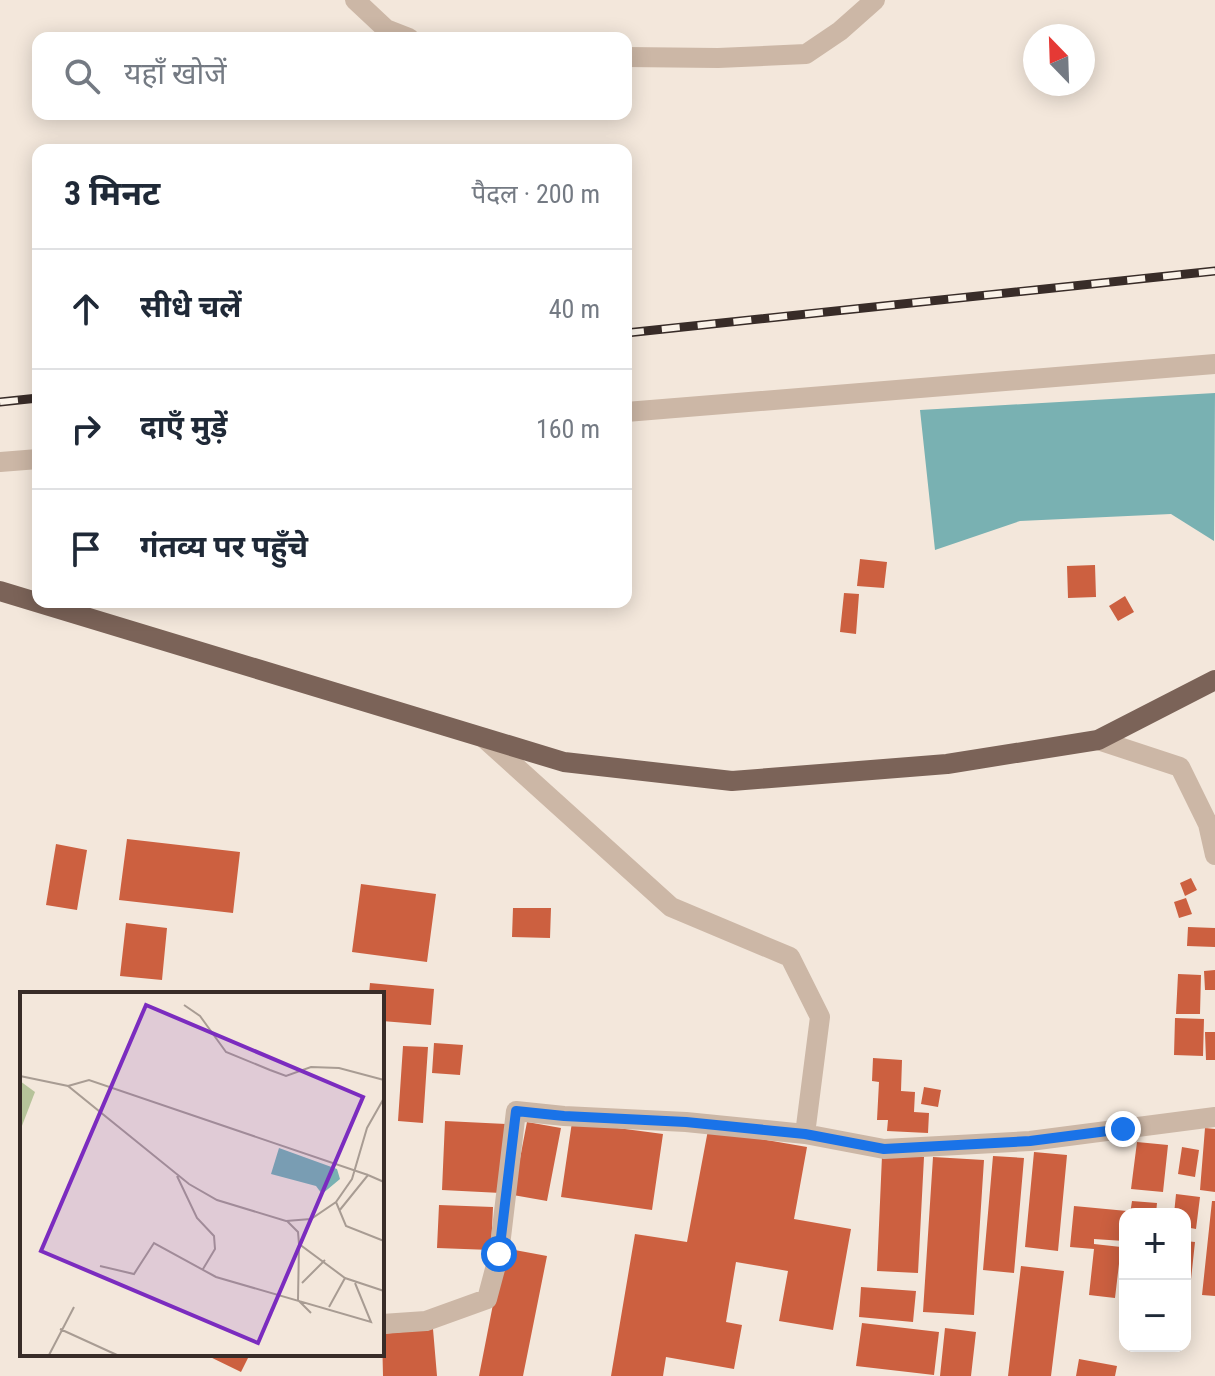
<!DOCTYPE html>
<html lang="hi">
<head>
<meta charset="utf-8">
<style>
  :root { --surface:#fff; --page:#f2f2f3; --text:#1f2937; --muted:#747a83; --line:#e0e1e3 }
  body { margin:0; font-family:"Roboto Condensed","Noto Sans Devanagari",sans-serif; background:var(--page); color:var(--text) }
  .controls { position:absolute; right:24px; bottom:24px; display:grid; overflow:hidden; border-radius:16px; box-shadow:0 4px 20px #0003 }
  .controls button { width:72px; height:72px; display:grid; place-items:center; padding:0; border:0; border-bottom:2px solid var(--line); background:var(--surface); color:var(--text); font:40px sans-serif }
  .compass { position:absolute; left:1023px; top:24px; width:72px; height:72px; border-radius:50%; background:var(--surface); box-shadow:0 4px 20px #0003; rotate:337deg }
  .stop { position:absolute; width:24px; height:24px; margin:-18px; border:6px solid #1a73e8; border-radius:50%; background:#fff }
  .stop.end { background:#1a73e8; border-color:#fff; box-shadow:0 2px 8px #0008 }
  .list { margin:0; padding:0; list-style:none }
  h2 { display:flex; justify-content:space-between; align-items:center; height:104px; margin:0; padding:0 32px; font-size:34px }
  h2 small { font-size:26px; font-weight:400; color:var(--muted) }
  .list li { display:grid; grid-template-columns:52px 1fr auto; gap:24px; align-items:center; box-sizing:border-box; height:120px; padding:0 32px; border-top:2px solid var(--line) }
  .list b { display:block; font-size:30px; white-space:nowrap }
  .list em { font-size:26px; font-style:normal; color:var(--muted) }
  .icon { flex:none; width:44px; height:44px; fill:none; stroke:currentColor; stroke-width:2; stroke-linecap:round; stroke-linejoin:round }
  .map { position:relative; flex:none; width:1215px; height:1376px; overflow:hidden }
  .search { position:absolute; background:var(--surface); box-shadow:0 4px 20px #0003; left:32px; top:32px; width:600px; height:88px; display:flex; align-items:center; gap:20px; box-sizing:border-box; padding:0 28px; border-radius:16px; color:var(--muted); font-size:30px }
  .panel { position:absolute; background:var(--surface); box-shadow:0 4px 20px #0003; left:32px; top:144px; width:600px; height:464px; border-radius:16px }
  .map>svg:first-child { display:block }
  .water { fill:#79b1b2 }
  .building { fill:#cc6040 }
  .lines { fill:none; stroke-linecap:round; stroke-linejoin:round }
  .street { stroke:#ccb7a6; stroke-width:20 }
  .primary { stroke:#7b6358; stroke-width:20 }
  .rail-casing { stroke:#382c28; stroke-width:9 }
  .rail { stroke:#faf2e8; stroke-width:6; stroke-dasharray:18; stroke-linecap:butt }
  .route { stroke:#1a73e8; stroke-width:10 }
  .inset-road { fill:none; stroke:#a89c93; stroke-width:2 }
  .view { fill:#7b2cbf; fill-opacity:0.15; stroke:#7b2cbf; stroke-width:4 }
  .inset-edge { fill:none; stroke:#382c28; stroke-width:4 }
</style>
</head>
<body>
<div class="map">
<svg width="1215" height="1376" viewBox="0 0 1215 1376">
  <rect width="100%" height="100%" fill="#f3e7db"/>
  <path class="water" d="M1215,393L1214,541L1171,514L1020,521L935,550L920,410Z"/>
  <path class="building" d="M860,559L887,562L884,588L857,586Z
    M1095,565L1096,597L1068,598L1067,566Z
    M844,593L859,594L856,634L840,632Z
    M1125,596L1134,612L1118,621L1109,606Z
    M127,839L240,852L233,913L119,900Z
    M56,844L87,850L77,910L46,905Z
    M1191,878L1197,890L1185,896L1180,883Z
    M361,884L436,894L427,962L352,952Z
    M1186,898L1192,914L1179,918L1174,902Z
    M513,908H551L550,938L512,937Z
    M126,923L167,928L162,980L120,976Z
    M1188,927L1215,928V947L1187,946Z
    M1215,970V990H1205L1204,971Z
    M1178,974L1201,975L1200,1014H1176Z
    M370,983L434,989L431,1025L382,1021V994H369Z
    M1175,1018L1204,1019L1203,1056L1174,1055Z
    M1205,1032H1215V1060H1206Z
    M434,1043L463,1045L460,1075L432,1073Z
    M403,1046L428,1047L423,1123L398,1121Z
    M873,1058L902,1060L901,1091L915,1092L914,1112L929,1113L928,1133L887,1131L888,1120H877L879,1082L872,1081Z
    M924,1087L941,1090L938,1107L921,1104Z
    M445,1121L506,1124L501,1193L442,1190Z
    M527,1122L561,1128L547,1201L513,1195Z
    M572,1122L663,1134L652,1210L561,1197Z
    M1205,1128L1215,1129V1192L1200,1190Z
    M708,1130L807,1147L794,1219L851,1229L833,1330L779,1321L788,1271L736,1262L726,1322L742,1325L734,1369L666,1357L663,1376H611L635,1234L687,1242Z
    M1137,1142L1168,1145L1163,1192L1131,1189Z
    M1182,1147L1199,1150L1195,1177L1178,1174Z
    M1034,1152L1067,1155L1058,1251L1025,1247Z
    M882,1156L924,1157L918,1273L877,1271Z
    M993,1156L1024,1158L1014,1273L983,1270Z
    M933,1157L984,1160L974,1315L923,1312Z
    M1176,1194L1200,1197L1196,1229L1185,1227V1214H1174Z
    M1132,1201L1157,1203L1156,1214H1130Z
    M1212,1201H1215V1296L1202,1295Z
    M439,1205L493,1207L491,1250L437,1248Z
    M1074,1206L1127,1211L1124,1241L1094,1239V1244L1121,1247L1115,1298L1089,1295L1094,1249L1070,1247Z
    M1185,1241L1195,1242L1189,1298H1185Z
    M504,1248L547,1256L523,1376H479Z
    M1021,1266L1064,1271L1051,1376H1008Z
    M861,1287L916,1291L913,1322L859,1317Z
    M862,1323L939,1332L934,1375L856,1366Z
    M945,1328L976,1332L971,1376H940Z
    M433,1329L437,1376H383L382,1334Z
    M204,1354H250L241,1372Z
    M1079,1359L1117,1366L1115,1376H1076Z"/>
  <g class="lines">
    <path class="street" d="M355,0L386,29L409,38
      M626,57L718,58L806,54L840,31L875,0
      M626,412L1215,364
      M0,462L38,459
      M484,738L671,907L790,957L820,1017L805,1134
      M1098,740L1180,767L1208,824
      M1215,825L1208,824L1215,855
      M382,1324L426,1321L487,1299L499,1254L516,1111L564,1116L686,1122L805,1134L884,1149L1030,1141L1215,1117"/>
    <path class="primary" d="M0,591L564,762L732,781L947,764L1098,740L1215,680"/>
    <defs>
      <path id="rail" d="M626,333L1215,271
        M0,402L38,398"/>
    </defs>
    <use href="#rail" class="rail-casing"/>
    <use href="#rail" class="rail"/>
  </g>
  <g class="lines">
    <path class="route" d="M499,1254L516,1111L564,1116L686,1122L805,1134L884,1149L1030,1141L1123,1129"/>
  </g>
  <g transform="translate(20 992)">
    <rect width="364" height="364" fill="#f3e7db"/>
    <path d="M0,89L15,100L0,139Z" fill="#b6c39a"/>
    <path d="M259,156L317,177L320,187L302,202L296,194L251,182Z" fill="#79b1b2"/>
    <path class="inset-road" d="M164,13L180,24L206,60L250,78L266,84L291,75L319,76L364,88M0,84L48,94L169,192L197,208L266,229L291,227L316,210L332,187L347,136L364,106M48,94L69,88L348,183M157,184L177,226L194,244L195,257L183,277M316,210L326,234L364,249M319,219L348,183L364,190M267,229L278,240L279,252M80,274L114,282L134,251L196,285L351,330L335,291M282,291L305,268M309,315L325,286M291,321L278,308L279,252L325,286L364,299M40,337L97,363M29,363L54,315"/>
    <path class="view" d="M126,13L343,105L238,351L21,259Z"/>
    <rect width="364" height="364" class="inset-edge"/>
  </g>
</svg>
<div class="controls">
<button>+</button>
<button>−</button>
</div>
<svg class="compass" viewBox="-18 -18 36 36"><path d="M0-13l5 13h-10z" fill="#e53935"/><path d="M0 13l5-13h-10z" fill="#747a83"/></svg>
<div class="stop" style="left:499px;top:1254px"></div>
<div class="stop end" style="left:1123px;top:1129px"></div>
<div class="search"><svg class="icon" aria-label="search" viewBox="0 0 24 24"><circle cx="10" cy="10" r="6"/><path d="M15 15l6 6"/></svg>यहाँ खोजें</div>
<section class="panel">
<h2>3 मिनट<small>पैदल · 200 m</small></h2>
<ul class="list">
<li><svg class="icon" aria-label="ahead" viewBox="0 0 24 24"><path d="M12 20V5M6 11l6-6 6 6"/></svg><div><b>सीधे चलें</b></div><em>40 m</em></li>
<li><svg class="icon" aria-label="right" viewBox="0 0 24 24"><path d="M7 20v-9h11M14 6l5 5-5 5"/></svg><div><b>दाएँ मुड़ें</b></div><em>160 m</em></li>
<li><svg class="icon" aria-label="arrive" viewBox="0 0 24 24"><path d="M6 21V4h12l-3 4 3 4H6"/></svg><div><b>गंतव्य पर पहुँचे</b></div></li>
</ul>
</section>
</div>
</body>
</html>
